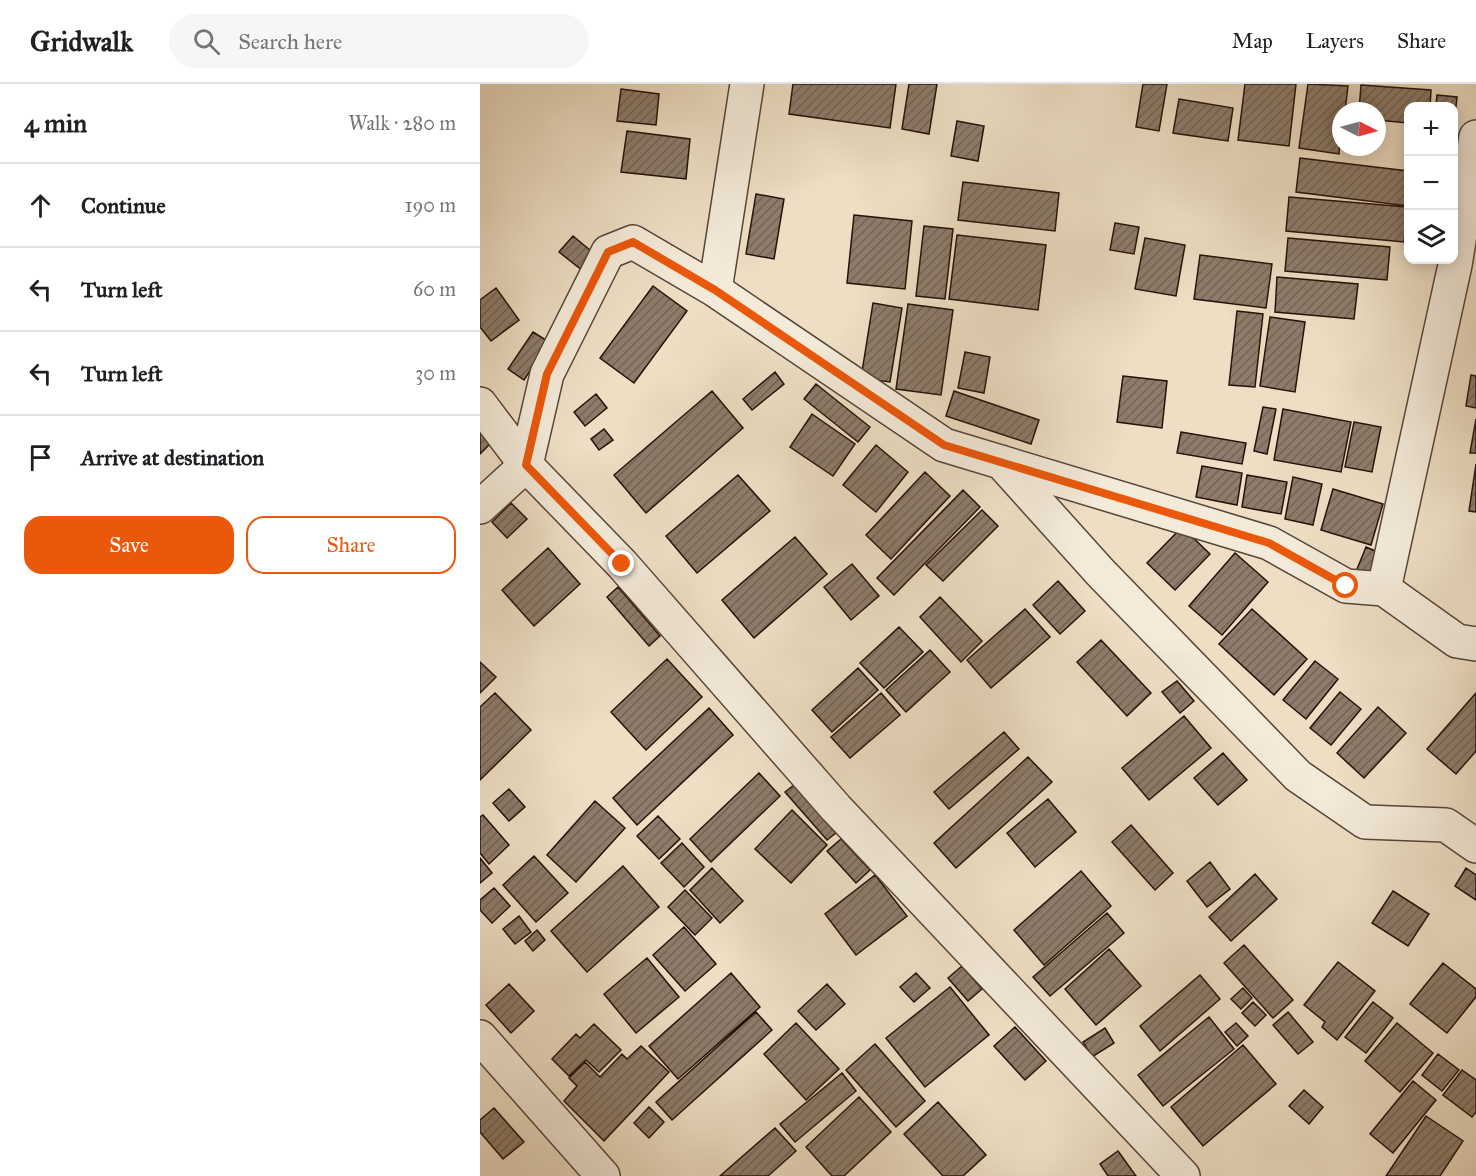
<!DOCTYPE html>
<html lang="en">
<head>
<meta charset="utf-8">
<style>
  :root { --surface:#fff; --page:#f6f6f6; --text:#202124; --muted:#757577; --line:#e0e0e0; --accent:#ea580c }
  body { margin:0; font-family:"IM FELL Great Primer",serif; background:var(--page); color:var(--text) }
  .controls { position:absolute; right:18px; top:18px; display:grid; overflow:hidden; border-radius:12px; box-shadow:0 3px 15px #0003 }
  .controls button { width:54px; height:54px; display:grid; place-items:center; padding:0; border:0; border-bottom:2px solid var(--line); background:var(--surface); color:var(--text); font:30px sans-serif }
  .compass { position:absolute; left:852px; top:18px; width:54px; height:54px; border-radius:50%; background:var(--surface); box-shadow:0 3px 15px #0003; rotate:96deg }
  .stop { position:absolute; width:18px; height:18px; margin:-14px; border:4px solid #ea580c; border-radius:50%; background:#fff }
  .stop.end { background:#ea580c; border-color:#fff; box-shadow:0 2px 6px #0008 }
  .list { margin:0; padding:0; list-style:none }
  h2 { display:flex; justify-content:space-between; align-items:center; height:78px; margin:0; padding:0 24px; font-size:26px }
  h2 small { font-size:20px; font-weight:400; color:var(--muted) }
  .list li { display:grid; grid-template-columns:39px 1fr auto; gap:18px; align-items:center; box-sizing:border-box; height:84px; padding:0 24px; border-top:2px solid var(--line) }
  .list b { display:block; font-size:22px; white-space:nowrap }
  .list em { font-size:20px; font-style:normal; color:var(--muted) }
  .actions { display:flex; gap:12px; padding:18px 24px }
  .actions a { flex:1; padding:14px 0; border:2px solid var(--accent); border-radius:18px; text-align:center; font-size:21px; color:var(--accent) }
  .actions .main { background:var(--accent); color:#fff }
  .icon { flex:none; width:33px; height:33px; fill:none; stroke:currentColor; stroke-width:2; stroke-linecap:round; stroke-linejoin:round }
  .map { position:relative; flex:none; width:996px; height:1092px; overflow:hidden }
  header { display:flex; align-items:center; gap:36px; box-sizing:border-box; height:84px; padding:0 30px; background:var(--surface); border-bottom:2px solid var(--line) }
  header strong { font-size:28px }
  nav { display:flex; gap:33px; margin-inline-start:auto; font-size:21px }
  .search { width:420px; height:54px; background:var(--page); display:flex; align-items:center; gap:15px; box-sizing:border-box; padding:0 21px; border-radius:33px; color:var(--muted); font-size:22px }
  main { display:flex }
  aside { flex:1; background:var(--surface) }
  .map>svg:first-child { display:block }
  .building { fill:url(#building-hatch); stroke:#25120a; stroke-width:1.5 }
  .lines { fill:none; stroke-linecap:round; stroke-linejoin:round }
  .minor-casing { stroke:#574538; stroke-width:36 }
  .minor { stroke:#f3ead9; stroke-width:33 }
  .route { stroke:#ea580c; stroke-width:8 }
</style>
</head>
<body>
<header>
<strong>Gridwalk</strong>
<div class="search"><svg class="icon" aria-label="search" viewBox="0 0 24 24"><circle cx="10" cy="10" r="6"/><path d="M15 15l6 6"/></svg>Search here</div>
<nav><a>Map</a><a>Layers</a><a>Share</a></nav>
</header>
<main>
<aside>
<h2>4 min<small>Walk · 280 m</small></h2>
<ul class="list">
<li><svg class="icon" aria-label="ahead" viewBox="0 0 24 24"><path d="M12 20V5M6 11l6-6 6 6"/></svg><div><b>Continue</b></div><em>190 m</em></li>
<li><svg class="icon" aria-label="left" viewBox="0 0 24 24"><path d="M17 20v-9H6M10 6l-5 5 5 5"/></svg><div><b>Turn left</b></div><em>60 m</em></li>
<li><svg class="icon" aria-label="left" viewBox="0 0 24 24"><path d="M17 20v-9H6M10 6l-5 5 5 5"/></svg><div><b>Turn left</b></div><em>30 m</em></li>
<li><svg class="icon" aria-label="arrive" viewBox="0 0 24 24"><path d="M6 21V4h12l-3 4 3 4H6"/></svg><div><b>Arrive at destination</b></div></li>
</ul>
<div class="actions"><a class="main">Save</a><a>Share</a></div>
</aside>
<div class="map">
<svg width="996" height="1092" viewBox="0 0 996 1092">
  <defs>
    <pattern id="building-hatch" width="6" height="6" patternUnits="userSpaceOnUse" patternTransform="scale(1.5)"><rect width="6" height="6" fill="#8d7c6b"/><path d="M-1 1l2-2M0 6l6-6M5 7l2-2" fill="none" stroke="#736456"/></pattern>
  </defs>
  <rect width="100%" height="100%" fill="#eddec4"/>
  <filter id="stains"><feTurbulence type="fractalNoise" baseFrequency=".00333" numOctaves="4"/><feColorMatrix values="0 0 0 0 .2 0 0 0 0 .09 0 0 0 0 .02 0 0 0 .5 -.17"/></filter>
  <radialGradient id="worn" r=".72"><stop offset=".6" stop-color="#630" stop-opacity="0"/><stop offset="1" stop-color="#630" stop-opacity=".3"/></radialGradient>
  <path class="building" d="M313,0H416L410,44L309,30Z
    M429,0H457L449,50L422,45Z
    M663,0H687L679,47L656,43Z
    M765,0H816L809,62L758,56Z
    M828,0L868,2L865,27H861L859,70L819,64Z
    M881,1L951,6L950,22H928V39L897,36V27H879Z
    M141,5L179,10L176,41L137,37Z
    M957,11L977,13L974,41V22H956Z
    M699,15L753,24L748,57L693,49Z
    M477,37L504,42L498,77L471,72Z
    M147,47L210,55L206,95L141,88Z
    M820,74L928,87V122L816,108Z
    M483,98L579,109L575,147L478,136Z
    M276,110L304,115L294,175L266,170Z
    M809,113L927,123L924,158L806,147Z
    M374,131L432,137L425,205L367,199Z
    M635,139L659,143L654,170L630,166Z
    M444,142L473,145L465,215L436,212Z
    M477,151L566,161L558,226L469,215Z
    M93,152L116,171L103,187L79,168Z
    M665,154L705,161L696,212L655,205Z
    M808,154L910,163L907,196L805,187Z
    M720,171L792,180L786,224L714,215Z
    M797,193L878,200L874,235L795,228Z
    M173,202L207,227L154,299L120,274Z
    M16,204L39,236L11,257L0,243V216Z
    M393,219L422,224L410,298L381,294Z
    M428,220L473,226L461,311L416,305Z
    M757,227L783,230L775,303L749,301Z
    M790,233L825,238L815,308L780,302Z
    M53,248L69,258L44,296L28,285Z
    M485,268L510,273L504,309L478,304Z
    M295,288L304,300L272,326L263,315Z
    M991,291L996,292V324L986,322Z
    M643,292L687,297L682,344L637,338Z
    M336,300L390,343L378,358L324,315Z
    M232,307L263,344L166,429L134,391Z
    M474,307L559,336L551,360L466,332Z
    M116,310L127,324L105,342L94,328Z
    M783,323L796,325L787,370L774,367Z
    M803,325L871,338L861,388L794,376Z
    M332,330L375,360L353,392L310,363Z
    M996,335V369H990Z
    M874,338L901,343L892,388L865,383Z
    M124,345L133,356L119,366L111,355Z
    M0,346L11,359L0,370Z
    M701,348L766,359L762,380L697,369Z
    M396,361L428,388L396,428L363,401Z
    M996,380V428L989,427Z
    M722,382L762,389L757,421L716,413Z
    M445,388L470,412L411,475L386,451Z
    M258,391L290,427L217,489L186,452Z
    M767,391L807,398L801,430L762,423Z
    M813,393L842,400L833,441L805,435Z
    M853,405L903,420L891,461L841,446Z
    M483,406L500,423L414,511L397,494Z
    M31,419L47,435L27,454L12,438Z
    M502,426L518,442L463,497L446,481Z
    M702,443L730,470L695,506L667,479Z
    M315,453L347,490L274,554L242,516Z
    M886,463L900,469L891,491L877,485Z
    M68,464L100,500L54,542L22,506Z
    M755,469L788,498L742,551L709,522Z
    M372,480L399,512L371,536L344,503Z
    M578,497L605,527L580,550L553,521Z
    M138,503L180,552L169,562L127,513Z
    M460,513L502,557L481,578L440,533Z
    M545,525L570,553L511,604L487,576Z
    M772,525L827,575L794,611L739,560Z
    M419,543L443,568L404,604L380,579Z
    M621,556L671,609L647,632L597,578Z
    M450,566L470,588L426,628L406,606Z
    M187,575L222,613L166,666L131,628Z
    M835,577L858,595L826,635L803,616Z
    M0,578L16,593L0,609Z
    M378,584L398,606L352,648L332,626Z
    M697,597L714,617L700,629L682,608Z
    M860,608L881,625L851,661L830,644Z
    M15,609L51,646L0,696V623Z
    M401,609L420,631L370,674L351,653Z
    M996,609V667L976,690L947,665Z
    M898,623L926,649L884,694L857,669Z
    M229,624L253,651L157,741L133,714Z
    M704,632L731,664L669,716L642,684Z
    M524,648L539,665L469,725L454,708Z
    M743,669L767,696L738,721L714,694Z
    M548,673L572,698L476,784L454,759Z
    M279,689L300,712L231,778L210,755Z
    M314,701L356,749L347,756L305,708Z
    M29,705L45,723L29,737L13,719Z
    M568,715L596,748L555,783L527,749Z
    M115,717L145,744L96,798L67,771Z
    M312,726L347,761L311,799L275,765Z
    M3,731L29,761L9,780L0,769V733Z
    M178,732L200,755L179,775L157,752Z
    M651,741L693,789L675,806L632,758Z
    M361,755L390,786L376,799L347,767Z
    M202,759L224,783L204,803L181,779Z
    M54,772L88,809L56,838L23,801Z
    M0,774L12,789L0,799Z
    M730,778L750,805L727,823L707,797Z
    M143,782L179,823L107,888L71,847Z
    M232,784L263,817L240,839L210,806Z
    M986,784L996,791V816L975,802Z
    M601,787L631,822L564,881L534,846Z
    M775,790L797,815L751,857L729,833Z
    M395,791L427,832L376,871L345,830Z
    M14,804L30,822L12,839L0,826V816Z
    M205,806L232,834L215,851L188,823Z
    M913,807L949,830L928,862L892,839Z
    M627,829L644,849L570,912L553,893Z
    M39,832L51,848L35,860L23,845Z
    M204,843L236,880L205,907L173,871Z
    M57,846L65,856L53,867L45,857Z
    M764,861L813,916L793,934L744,879Z
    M629,865L661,902L616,941L585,905Z
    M167,874L199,913L156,949L124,910Z
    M858,878L895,907L857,956L842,943L845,938L824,921Z
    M963,879L996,905V913L967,949L930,920Z
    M482,882L502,905L488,917L468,894Z
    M251,889L280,923L198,995L169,962Z
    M436,889L450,904L434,918L420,903Z
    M720,891L740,915L680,967L660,942Z
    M29,900L54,927L31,949L6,921Z
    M347,900L365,920L336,946L318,927Z
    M470,903L509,951L445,1003L406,954Z
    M763,904L772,914L761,925L751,915Z
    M773,918L786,931L775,942L762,929Z
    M893,918L913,934L886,969L865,953Z
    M276,928L292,946L192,1036L176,1018Z
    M808,928L833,958L818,970L793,941Z
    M729,933L754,965L683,1022L658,991Z
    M316,939L359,985L326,1016L284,970Z
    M756,939L768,952L757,962L745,948Z
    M917,939L953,969L920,1008L885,977Z
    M114,940L141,966L119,988L106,976L89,992L72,975L96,950L100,954Z
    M535,943L566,977L545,996L514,962Z
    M625,944L634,959L612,973L603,958Z
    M395,960L445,1017L416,1043L366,986Z
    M763,961L796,1000L723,1062L691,1023Z
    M161,962L189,988L124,1057L84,1017L97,1002L89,994L105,978L120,993L142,970L147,975Z
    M958,970L979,986L962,1007L942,991Z
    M982,986L996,996V1028L992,1033L963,1011Z
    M362,989L376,1007L315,1058L300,1040Z
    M933,997L956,1016L913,1069L890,1050Z
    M824,1006L843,1023L829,1040L809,1022Z
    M379,1013L411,1048L364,1092H352L326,1063Z
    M458,1018L506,1071L483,1092H463L424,1050Z
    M169,1023L184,1038L169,1054L154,1039Z
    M14,1024L44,1058L23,1075L0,1048V1036Z
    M946,1032L983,1057L960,1092H906Z
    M295,1044L316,1067L288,1092H240Z
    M638,1067L656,1092H628L620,1080Z"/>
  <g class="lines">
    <defs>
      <path id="minor" d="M235,206L267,0
        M0,320L46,381L142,480L356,724L703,1092
        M521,378L620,488L818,692L885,738L966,741L996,762
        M0,423L46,381L67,290L128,168L153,158L235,206L464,361L789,459L866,502L904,505L977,557L996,560
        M904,505L975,181L996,53
        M0,953L123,1092"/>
    </defs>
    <use href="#minor" class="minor-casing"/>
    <use href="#minor" class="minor"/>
  </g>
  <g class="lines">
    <path class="route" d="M142,480L46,381L67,290L128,168L153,158L235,206L464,361L789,459L866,502"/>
  </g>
  <rect width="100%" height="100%" filter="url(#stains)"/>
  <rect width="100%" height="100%" fill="url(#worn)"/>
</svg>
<div class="controls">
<button>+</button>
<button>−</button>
<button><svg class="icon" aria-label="layers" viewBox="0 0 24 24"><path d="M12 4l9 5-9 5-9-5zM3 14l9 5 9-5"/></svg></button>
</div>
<svg class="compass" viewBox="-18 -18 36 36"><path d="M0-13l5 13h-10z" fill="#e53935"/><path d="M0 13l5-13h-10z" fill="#757577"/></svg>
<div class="stop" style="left:866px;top:502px"></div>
<div class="stop end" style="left:142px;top:480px"></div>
</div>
</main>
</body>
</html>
